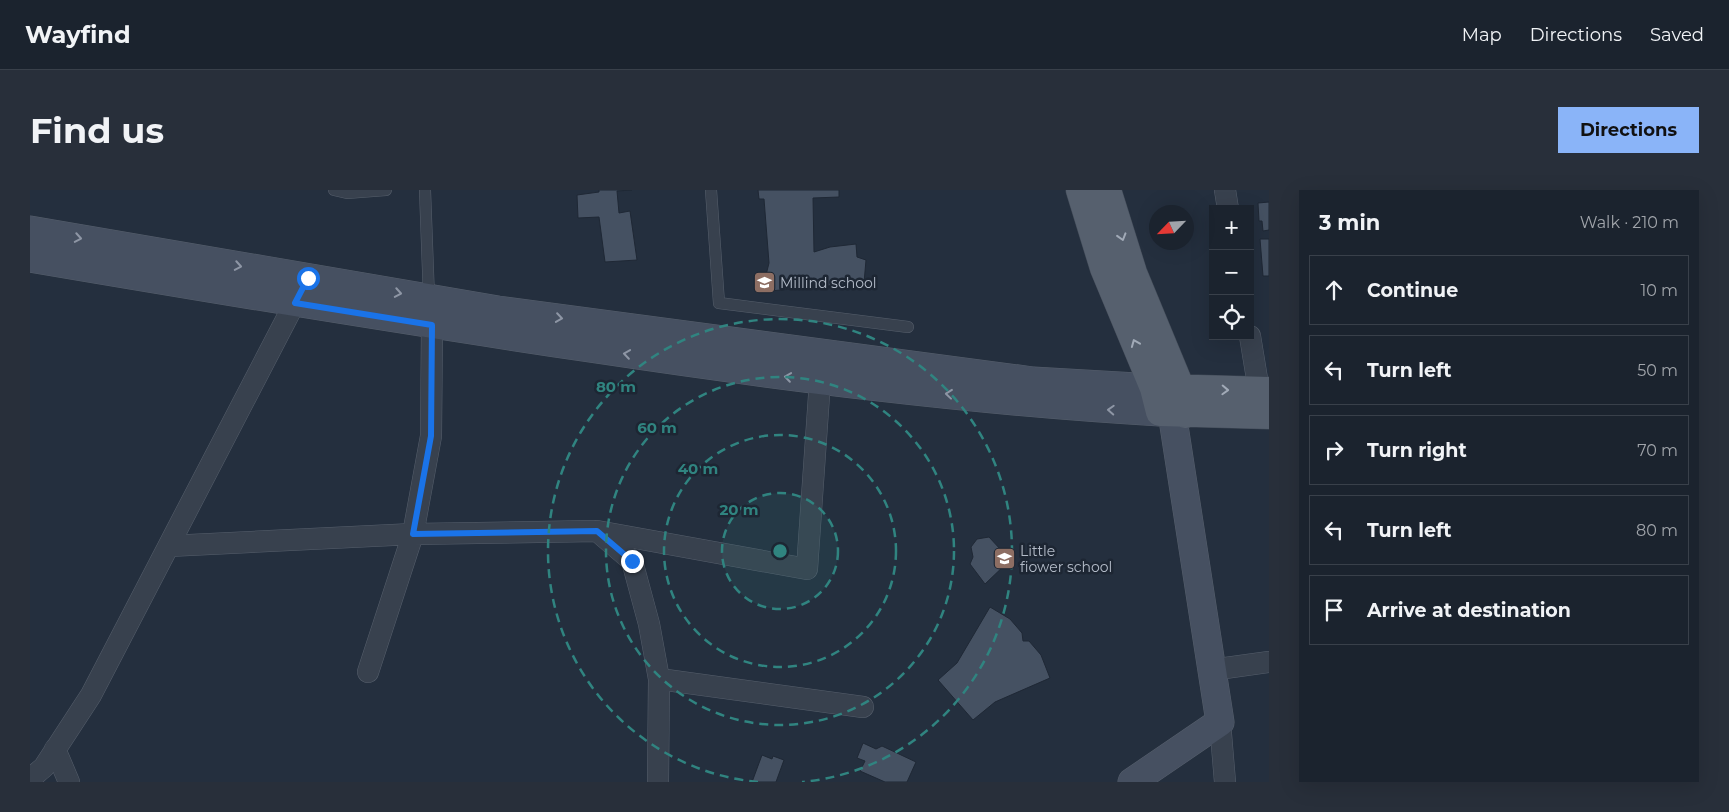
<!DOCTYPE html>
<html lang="en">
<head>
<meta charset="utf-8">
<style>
  :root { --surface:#1b232e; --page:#282f3a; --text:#f1f3f6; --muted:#a0a4aa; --line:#39404a; --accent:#8ab4f8 }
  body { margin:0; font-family:Montserrat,sans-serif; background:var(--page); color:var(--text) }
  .controls { position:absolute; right:15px; top:15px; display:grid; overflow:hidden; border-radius:0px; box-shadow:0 5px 20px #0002 }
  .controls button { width:45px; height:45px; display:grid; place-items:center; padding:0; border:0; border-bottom:1px solid var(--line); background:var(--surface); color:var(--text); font:25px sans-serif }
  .compass { position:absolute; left:1119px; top:15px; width:45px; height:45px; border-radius:50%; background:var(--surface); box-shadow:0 5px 20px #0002; rotate:245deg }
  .stop { position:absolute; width:15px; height:15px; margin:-11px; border:4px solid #1a73e8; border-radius:50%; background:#fff }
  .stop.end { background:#1a73e8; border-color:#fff; box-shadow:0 1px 5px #0008 }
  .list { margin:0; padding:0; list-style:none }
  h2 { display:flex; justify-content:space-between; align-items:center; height:65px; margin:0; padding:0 20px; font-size:21px }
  h2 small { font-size:16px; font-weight:400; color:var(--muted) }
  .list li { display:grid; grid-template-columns:32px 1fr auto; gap:15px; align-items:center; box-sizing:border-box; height:70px; margin:0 10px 10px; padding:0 10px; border:1px solid var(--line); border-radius:0px }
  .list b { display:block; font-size:19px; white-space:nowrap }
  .list em { font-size:16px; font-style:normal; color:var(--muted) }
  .icon { flex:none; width:28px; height:28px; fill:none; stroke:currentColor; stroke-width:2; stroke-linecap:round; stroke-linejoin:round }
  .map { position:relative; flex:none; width:1239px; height:592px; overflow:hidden; border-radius:0px }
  header { display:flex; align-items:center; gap:30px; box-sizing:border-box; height:70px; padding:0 25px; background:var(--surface); border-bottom:1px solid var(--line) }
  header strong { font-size:24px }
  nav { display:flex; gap:28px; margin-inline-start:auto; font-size:18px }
  .intro { display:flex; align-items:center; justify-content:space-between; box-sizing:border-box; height:120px; padding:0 30px }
  h1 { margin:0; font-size:35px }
  .button { padding:12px 22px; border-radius:0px; background:var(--accent); color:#111; font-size:18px; font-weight:700 }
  main { display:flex; gap:30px; padding:0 30px }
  aside { flex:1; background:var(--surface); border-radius:0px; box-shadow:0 5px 20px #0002 }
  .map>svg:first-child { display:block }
  .building { fill:#455162; stroke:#1f2835 }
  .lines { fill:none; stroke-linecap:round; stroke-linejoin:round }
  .lane-casing { stroke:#565f6c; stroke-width:12 }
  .street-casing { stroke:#565f6c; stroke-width:22 }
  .secondary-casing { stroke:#565f6c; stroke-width:29 }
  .primary-casing { stroke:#414a57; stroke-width:29 }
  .lane { stroke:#38414e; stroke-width:11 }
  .street { stroke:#38414e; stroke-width:21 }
  .secondary { stroke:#465061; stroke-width:28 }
  .primary { stroke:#56606e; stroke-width:28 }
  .oneway { stroke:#a1aab7 }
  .oneway2 { stroke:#8e96a5 }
  .route { stroke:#1a73e8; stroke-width:6 }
  .ring { fill:none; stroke:#308480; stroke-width:2.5; stroke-dasharray:9 6 }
  .labels { text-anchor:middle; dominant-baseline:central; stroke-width:5; stroke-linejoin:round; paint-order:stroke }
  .poi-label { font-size:14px; fill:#b4bcc9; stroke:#1d2633; text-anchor:start }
  .centre { fill:#308480; stroke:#1d2633; stroke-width:2.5 }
  .ring-label { font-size:15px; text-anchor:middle; font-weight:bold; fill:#308480; stroke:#1d2633; stroke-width:5; stroke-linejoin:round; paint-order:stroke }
</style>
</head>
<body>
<header>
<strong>Wayfind</strong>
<nav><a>Map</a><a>Directions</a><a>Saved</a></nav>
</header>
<div class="intro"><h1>Find us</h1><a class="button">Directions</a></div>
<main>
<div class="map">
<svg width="1239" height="592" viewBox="0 0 1239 592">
  <rect width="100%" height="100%" fill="#242f3e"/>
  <path class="building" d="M569,0H602L587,1L589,23L600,21L607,70L575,72L569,27L548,28L547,5L569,2Z
    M728,0H809V7L783,8L784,62L800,57L826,54L827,67L836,70L834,93L739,101L735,89L739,73L734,9H729Z
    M1239,12V40L1233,41L1232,31H1229L1228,13Z
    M1230,49H1239V86H1233Z
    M959,347L971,360L968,364L977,373L955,394L940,374L943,367L941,357L947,349Z
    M960,417L980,429L992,443L993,451H999L1011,465L1020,488L965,512L943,530L908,490L927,473Z
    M833,553L846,559L852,556L886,572L877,592H855L830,581L835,571L827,568Z
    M732,565L742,569L743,566L754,570L746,592H722Z"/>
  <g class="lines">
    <defs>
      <path id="lane" d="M304,0L317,3L356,0
        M395,0L399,108
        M681,0L689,113L878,137"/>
      <path id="street" d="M1195,0L1198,19
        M1220,146L1229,201
        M567,341L602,371L619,434L629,489L628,592
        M139,356L383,344L567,341L777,379L790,191
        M1181,480L1239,472
        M338,482L383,344L401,246L402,135
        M629,489L833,517
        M1190,532L1195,592
        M25,559L39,592
        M0,589L14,577L61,505L272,99"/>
      <path id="secondary" d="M0,40L468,120L1003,191L1124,198
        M0,68C188,100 377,131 566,159C753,187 941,211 1130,222
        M1102,592L1190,532L1142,223"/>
      <path id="primary" d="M1050,0L1074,78L1124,198L1130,222L1239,225
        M1077,0L1103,83L1151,199L1155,224
        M1133,198L1239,201"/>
    </defs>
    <use href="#lane" class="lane-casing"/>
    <use href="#street" class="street-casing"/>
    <use href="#secondary" class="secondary-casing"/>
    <use href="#primary" class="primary-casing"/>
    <use href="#lane" class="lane"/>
    <use href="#street" class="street"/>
    <use href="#secondary" class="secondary"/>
    <use href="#primary" class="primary"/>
  </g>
  <defs><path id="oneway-chevron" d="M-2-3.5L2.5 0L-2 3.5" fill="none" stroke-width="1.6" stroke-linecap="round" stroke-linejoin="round" transform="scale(1.25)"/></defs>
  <g class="oneway">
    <use href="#oneway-chevron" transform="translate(1092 47) rotate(73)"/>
    <use href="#oneway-chevron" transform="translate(1105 153) rotate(-112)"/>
    <use href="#oneway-chevron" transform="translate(1195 200) rotate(2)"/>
  </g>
  <g class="oneway2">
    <use href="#oneway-chevron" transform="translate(48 48) rotate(10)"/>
    <use href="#oneway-chevron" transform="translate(208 76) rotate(10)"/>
    <use href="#oneway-chevron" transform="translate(368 103) rotate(10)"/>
    <use href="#oneway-chevron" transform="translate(529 128) rotate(8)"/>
    <use href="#oneway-chevron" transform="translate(597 164) rotate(-172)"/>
    <use href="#oneway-chevron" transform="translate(758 187) rotate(-172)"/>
    <use href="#oneway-chevron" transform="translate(919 204) rotate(-174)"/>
    <use href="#oneway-chevron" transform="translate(1081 220) rotate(-177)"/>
  </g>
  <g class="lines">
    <path class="route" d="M278,88L265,113L402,135L401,246L383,344L567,341L602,371"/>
  </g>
  <circle cx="750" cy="361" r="58" fill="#308480" fill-opacity=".12"/>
  <g class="ring">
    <circle cx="750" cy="361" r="58"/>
    <circle cx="750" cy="361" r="116"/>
    <circle cx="750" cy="361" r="174"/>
    <path d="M728 592A232 232 0 1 1 772 592"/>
  </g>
  <defs>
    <symbol id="university-square" viewBox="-11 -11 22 22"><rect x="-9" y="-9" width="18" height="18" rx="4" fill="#8d6e63" stroke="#1d2633"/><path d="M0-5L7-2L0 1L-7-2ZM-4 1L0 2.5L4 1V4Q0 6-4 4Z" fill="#fff"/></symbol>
    <symbol id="school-square" viewBox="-11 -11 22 22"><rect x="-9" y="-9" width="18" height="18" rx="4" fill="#8d6e63" stroke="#1d2633"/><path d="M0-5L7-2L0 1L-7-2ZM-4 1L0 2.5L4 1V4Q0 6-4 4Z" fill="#fff"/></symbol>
  </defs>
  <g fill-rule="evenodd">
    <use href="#university-square" x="722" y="80" width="25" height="25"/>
    <use href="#school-square" x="962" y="356" width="25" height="25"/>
  </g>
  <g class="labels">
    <g class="poi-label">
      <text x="750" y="93">Millind school</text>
      <text x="990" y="361">Little<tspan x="990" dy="16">fiower school</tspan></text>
    </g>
  </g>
  <circle cx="750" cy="361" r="8" class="centre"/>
  <g class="ring-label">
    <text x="586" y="202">80 m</text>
    <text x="627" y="243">60 m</text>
    <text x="668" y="284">40 m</text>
    <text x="709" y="325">20 m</text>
  </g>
</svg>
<div class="controls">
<button>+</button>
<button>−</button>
<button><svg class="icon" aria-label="locate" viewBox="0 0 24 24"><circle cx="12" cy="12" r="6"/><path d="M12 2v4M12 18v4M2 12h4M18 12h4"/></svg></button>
</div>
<svg class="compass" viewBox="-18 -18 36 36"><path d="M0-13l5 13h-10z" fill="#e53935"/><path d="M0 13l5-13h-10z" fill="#a0a4aa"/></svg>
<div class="stop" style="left:278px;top:88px"></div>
<div class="stop end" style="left:602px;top:371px"></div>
</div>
<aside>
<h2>3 min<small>Walk · 210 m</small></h2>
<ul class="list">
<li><svg class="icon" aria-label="ahead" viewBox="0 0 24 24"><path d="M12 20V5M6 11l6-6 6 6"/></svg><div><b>Continue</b></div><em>10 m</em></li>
<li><svg class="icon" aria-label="left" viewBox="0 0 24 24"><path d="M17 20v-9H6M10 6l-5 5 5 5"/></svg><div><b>Turn left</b></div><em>50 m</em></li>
<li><svg class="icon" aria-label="right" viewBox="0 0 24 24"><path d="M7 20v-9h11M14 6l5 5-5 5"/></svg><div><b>Turn right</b></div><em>70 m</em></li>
<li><svg class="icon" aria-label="left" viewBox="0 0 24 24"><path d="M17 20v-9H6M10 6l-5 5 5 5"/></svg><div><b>Turn left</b></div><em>80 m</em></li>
<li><svg class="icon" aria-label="arrive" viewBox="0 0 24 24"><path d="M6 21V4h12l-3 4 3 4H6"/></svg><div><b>Arrive at destination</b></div></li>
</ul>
</aside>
</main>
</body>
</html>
